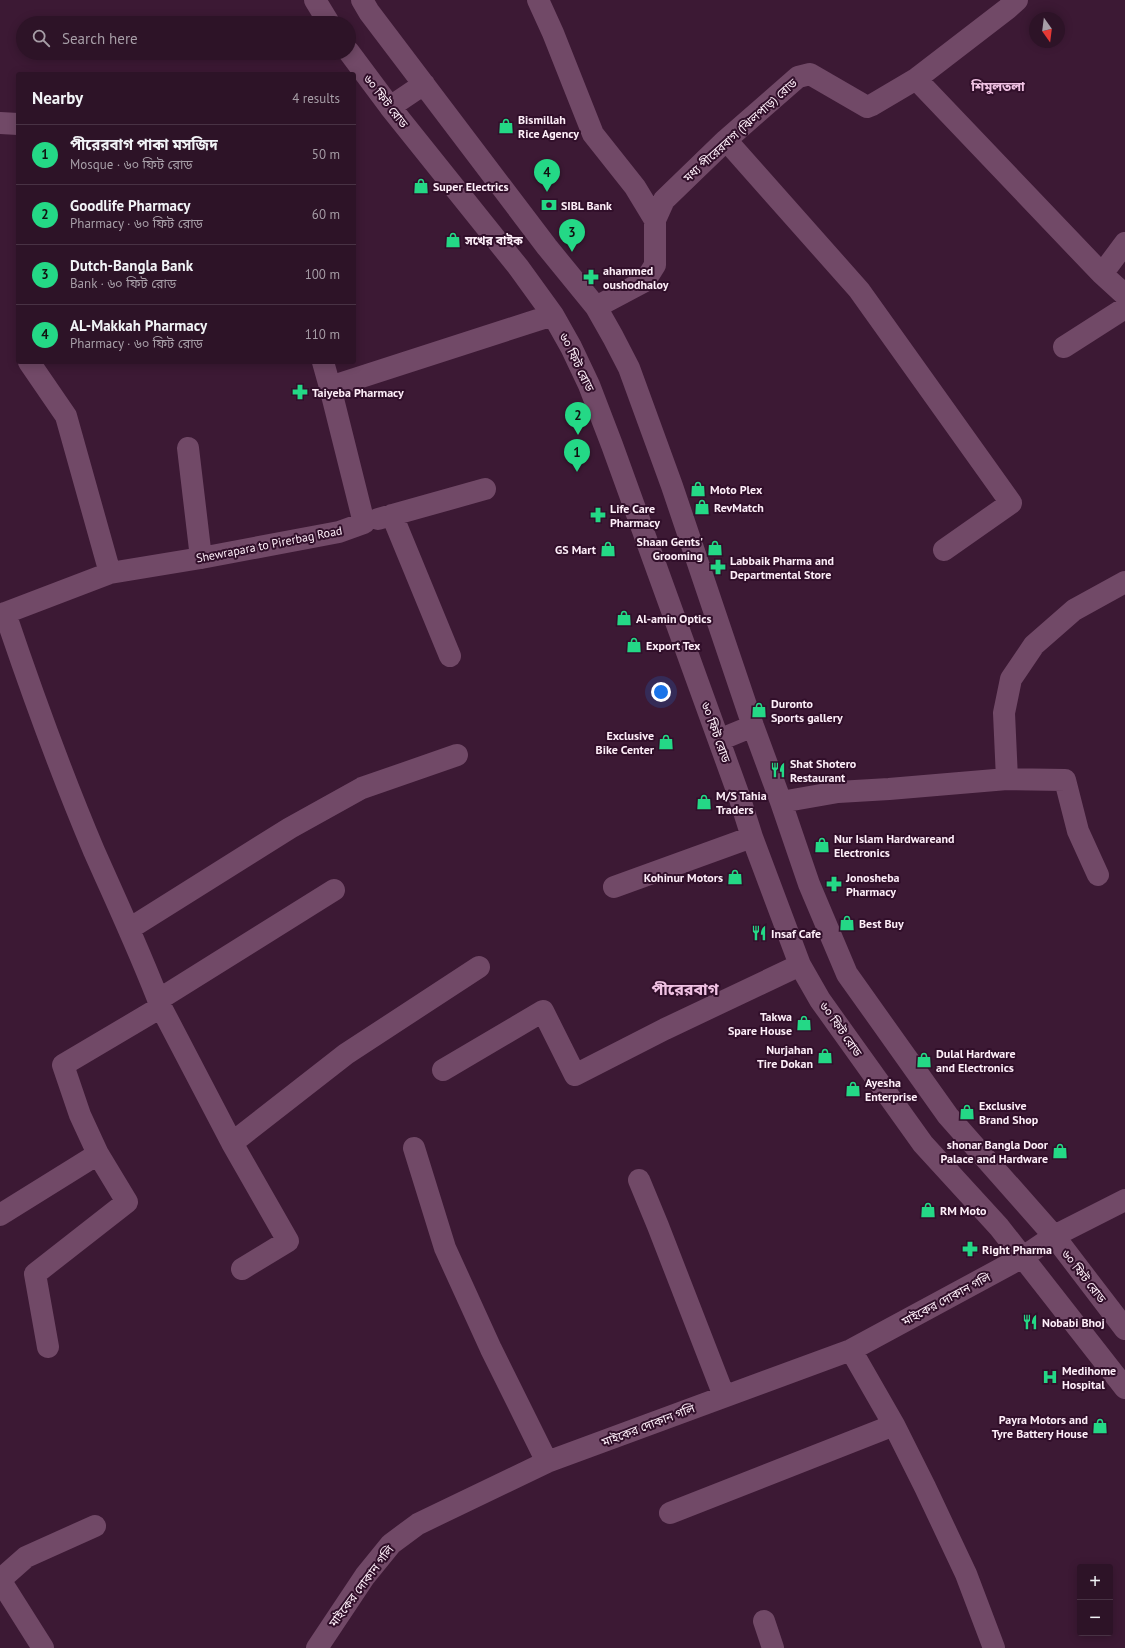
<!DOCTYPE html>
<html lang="en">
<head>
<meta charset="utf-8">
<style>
  :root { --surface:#2d1327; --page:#351c2f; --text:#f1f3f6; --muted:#a79ea7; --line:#483244; --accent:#24d886 }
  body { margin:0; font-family:"PT Sans","Noto Sans Bengali",sans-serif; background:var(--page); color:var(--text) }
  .controls { position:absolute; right:12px; bottom:12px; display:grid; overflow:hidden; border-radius:4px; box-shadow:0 2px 10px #0003 }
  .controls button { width:36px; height:36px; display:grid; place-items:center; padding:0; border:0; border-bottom:1px solid var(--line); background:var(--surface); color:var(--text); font:20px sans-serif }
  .compass { position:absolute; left:1029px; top:12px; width:36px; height:36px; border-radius:50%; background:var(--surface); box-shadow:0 2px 10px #0003; rotate:166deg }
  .you { position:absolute; left:661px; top:692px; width:14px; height:14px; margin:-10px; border:3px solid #fff; border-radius:50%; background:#1a73e8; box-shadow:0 0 0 6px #1a73e833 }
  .badge { display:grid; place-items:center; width:26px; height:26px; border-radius:50%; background:var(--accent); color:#111; font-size:13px; font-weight:700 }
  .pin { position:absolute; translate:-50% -33px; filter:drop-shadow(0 1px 2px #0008) }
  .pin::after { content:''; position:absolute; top:21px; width:14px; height:12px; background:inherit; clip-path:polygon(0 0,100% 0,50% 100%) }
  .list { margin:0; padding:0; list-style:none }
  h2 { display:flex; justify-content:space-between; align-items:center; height:52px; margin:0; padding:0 16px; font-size:17px }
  h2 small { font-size:13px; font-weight:400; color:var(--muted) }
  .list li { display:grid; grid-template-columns:26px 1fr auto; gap:12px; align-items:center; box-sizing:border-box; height:60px; padding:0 16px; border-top:1px solid var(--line) }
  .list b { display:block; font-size:15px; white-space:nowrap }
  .list p { margin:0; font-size:13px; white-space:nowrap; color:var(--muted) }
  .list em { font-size:13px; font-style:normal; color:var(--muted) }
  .icon { flex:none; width:22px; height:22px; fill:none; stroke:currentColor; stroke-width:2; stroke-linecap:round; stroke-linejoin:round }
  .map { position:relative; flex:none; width:1125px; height:1648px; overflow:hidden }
  .search { position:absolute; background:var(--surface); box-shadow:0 2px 10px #0003; left:16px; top:16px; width:340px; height:44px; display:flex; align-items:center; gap:10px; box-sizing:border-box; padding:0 14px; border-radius:22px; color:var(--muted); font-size:15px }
  .panel { position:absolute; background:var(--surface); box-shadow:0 2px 10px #0003; left:16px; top:72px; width:340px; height:292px; border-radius:4px }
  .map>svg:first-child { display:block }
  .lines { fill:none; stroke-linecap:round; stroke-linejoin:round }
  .minor { stroke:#714967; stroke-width:22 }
  .labels { text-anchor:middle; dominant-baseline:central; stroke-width:4; stroke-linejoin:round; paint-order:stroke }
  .street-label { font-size:12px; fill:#fdeef8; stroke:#310f2a }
  .poi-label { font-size:12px; font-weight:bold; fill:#fdeef8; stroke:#310f2a; text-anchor:start }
  .neighbourhood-label { font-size:13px; font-weight:bold; fill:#f1c3e4; stroke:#310f2a }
  .district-label { font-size:16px; font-weight:bold; fill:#f1c3e4; stroke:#310f2a }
</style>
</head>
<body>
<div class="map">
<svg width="1125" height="1648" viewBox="0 0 1125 1648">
  <rect width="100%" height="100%" fill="#3c1934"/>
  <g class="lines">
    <path class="minor" d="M315,0L329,23
      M362,0L369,12L547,247L596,307L613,337L629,368L672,486L753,726L781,802L809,884L847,974L948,1116L1054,1236L1125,1329
      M538,0L553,33L593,134L635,187L655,220
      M349,52L390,107L519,268L553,315L571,347L589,385L612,445L739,796L752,837L800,965L820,1000L923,1144L999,1227L1125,1388
      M916,79L1102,274L1125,295
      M390,107L424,84
      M0,123L18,124
      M726,140L859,290L1011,503L944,550
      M1102,274L1125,243
      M596,307L645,281L655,265V220L664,200L726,140L798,77L810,74L867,107L872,105L916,79L1007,9L1017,0
      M1064,347L1125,308
      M29,362L66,416L110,573
      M323,362L330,387
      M188,448L201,558
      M392,515L450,656
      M378,519L485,489
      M0,615L110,573L201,558L339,532L364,523L330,387L553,315
      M719,740L753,726
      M1007,779L1065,780L1078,831L1098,875
      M781,802L838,792L889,789L1007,779L1004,713L1011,679L1034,645L1074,610L1125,582
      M614,887L752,837
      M129,929L290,828L362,788L457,755
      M158,1000L334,890
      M161,1007L232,1143L346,1054L479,967
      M443,1070L543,1011L575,1075L665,1029L800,965
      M232,1143L288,1241L242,1269
      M414,1148L445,1248L491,1349L547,1462
      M639,1180L658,1226L724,1396
      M0,1215L98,1154L80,1115L63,1065L161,1007C141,954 117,903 94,851C61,773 32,693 5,613
      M48,1347L35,1274L127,1202L98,1154
      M851,1350L894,1425L925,1487L966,1574L994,1648
      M670,1513L894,1425
      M0,1580L26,1557L95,1526
      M0,1580L43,1648
      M764,1621L773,1648
      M317,1648L365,1576L391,1544L418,1524L547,1462L851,1350L1023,1257L1054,1236L1125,1200"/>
  </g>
  <defs>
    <symbol id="shop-bare" viewBox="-9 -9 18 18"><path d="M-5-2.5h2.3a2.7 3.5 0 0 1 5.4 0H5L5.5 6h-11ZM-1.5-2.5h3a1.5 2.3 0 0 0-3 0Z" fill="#24d886" stroke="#310f2a" stroke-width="2.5" paint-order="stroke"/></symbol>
    <symbol id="bank-bare" viewBox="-9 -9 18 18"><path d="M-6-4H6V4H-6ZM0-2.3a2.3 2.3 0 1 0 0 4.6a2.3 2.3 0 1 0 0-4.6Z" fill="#24d886" stroke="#310f2a" stroke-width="2.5" paint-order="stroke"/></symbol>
    <symbol id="pharmacy-bare" viewBox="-9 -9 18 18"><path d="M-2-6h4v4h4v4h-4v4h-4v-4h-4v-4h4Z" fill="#24d886" stroke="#310f2a" stroke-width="2.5" paint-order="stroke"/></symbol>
    <symbol id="restaurant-bare" viewBox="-9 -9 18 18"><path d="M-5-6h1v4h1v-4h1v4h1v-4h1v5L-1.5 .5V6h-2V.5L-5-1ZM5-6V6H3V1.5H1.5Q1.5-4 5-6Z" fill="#24d886" stroke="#310f2a" stroke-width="2.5" paint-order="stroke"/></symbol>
    <symbol id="hospital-bare" viewBox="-9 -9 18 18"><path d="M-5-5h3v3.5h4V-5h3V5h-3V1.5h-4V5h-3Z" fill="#24d886" stroke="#310f2a" stroke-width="2.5" paint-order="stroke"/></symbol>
  </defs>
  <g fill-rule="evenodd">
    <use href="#shop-bare" x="495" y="115" width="22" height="22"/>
    <use href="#shop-bare" x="410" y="175" width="22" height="22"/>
    <use href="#bank-bare" x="538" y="194" width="22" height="22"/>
    <use href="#shop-bare" x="442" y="229" width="22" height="22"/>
    <use href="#pharmacy-bare" x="580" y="266" width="22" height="22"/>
    <use href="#pharmacy-bare" x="289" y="381" width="22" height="22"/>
    <use href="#shop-bare" x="687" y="478" width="22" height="22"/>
    <use href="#shop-bare" x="691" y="496" width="22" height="22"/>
    <use href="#pharmacy-bare" x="587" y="504" width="22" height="22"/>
    <use href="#shop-bare" x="704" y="537" width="22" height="22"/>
    <use href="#shop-bare" x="597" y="538" width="22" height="22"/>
    <use href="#pharmacy-bare" x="707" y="556" width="22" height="22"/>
    <use href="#shop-bare" x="613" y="607" width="22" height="22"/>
    <use href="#shop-bare" x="623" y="634" width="22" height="22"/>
    <use href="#shop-bare" x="748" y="699" width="22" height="22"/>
    <use href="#shop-bare" x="655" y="731" width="22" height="22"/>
    <use href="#restaurant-bare" x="767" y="759" width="22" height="22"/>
    <use href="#shop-bare" x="693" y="791" width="22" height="22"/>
    <use href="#shop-bare" x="811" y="834" width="22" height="22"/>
    <use href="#shop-bare" x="724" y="866" width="22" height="22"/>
    <use href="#pharmacy-bare" x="823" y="873" width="22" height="22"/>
    <use href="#shop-bare" x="836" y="912" width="22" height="22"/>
    <use href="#restaurant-bare" x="748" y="922" width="22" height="22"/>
    <use href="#shop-bare" x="793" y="1012" width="22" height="22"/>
    <use href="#shop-bare" x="814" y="1045" width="22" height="22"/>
    <use href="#shop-bare" x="913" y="1049" width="22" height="22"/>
    <use href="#shop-bare" x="842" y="1078" width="22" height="22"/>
    <use href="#shop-bare" x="956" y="1101" width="22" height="22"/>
    <use href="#shop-bare" x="1049" y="1140" width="22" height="22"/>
    <use href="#shop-bare" x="917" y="1199" width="22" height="22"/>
    <use href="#pharmacy-bare" x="959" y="1238" width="22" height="22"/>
    <use href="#restaurant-bare" x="1019" y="1311" width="22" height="22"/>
    <use href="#hospital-bare" x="1039" y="1366" width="22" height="22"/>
    <use href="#shop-bare" x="1089" y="1415" width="22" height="22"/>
  </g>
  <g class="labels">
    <g class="street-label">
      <text transform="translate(386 101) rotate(52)">৬০ ফিট রোড</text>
      <text transform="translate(740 130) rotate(-42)">মধ্য পীরেরবাগ (ঝিলপাড়) রোড</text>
      <text transform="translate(577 362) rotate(64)">৬০ ফিট রোড</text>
      <text transform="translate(269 544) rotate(-11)">Shewrapara to Pirerbag Road</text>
      <text transform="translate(716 732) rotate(70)">৬০ ফিট রোড</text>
      <text transform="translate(841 1029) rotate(55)">৬০ ফিট রোড</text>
      <text transform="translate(1084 1276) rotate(52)">৬০ ফিট রোড</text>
      <text transform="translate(946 1299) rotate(-28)">মাইকের দোকান গলি</text>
      <text transform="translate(648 1425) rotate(-21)">মাইকের দোকান গলি</text>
      <text transform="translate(361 1586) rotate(-53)">মাইকের দোকান গলি</text>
    </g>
    <g class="poi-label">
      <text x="518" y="119">Bismillah<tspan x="518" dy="14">Rice Agency</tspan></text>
      <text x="433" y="186">Super Electrics</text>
      <text x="561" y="205">SIBL Bank</text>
      <text x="465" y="240">সখের বাইক</text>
      <text x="603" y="270">ahammed<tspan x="603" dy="14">oushodhaloy</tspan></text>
      <text x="312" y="392">Taiyeba Pharmacy</text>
      <text x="710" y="489">Moto Plex</text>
      <text x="714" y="507">RevMatch</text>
      <text x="610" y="508">Life Care<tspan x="610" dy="14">Pharmacy</tspan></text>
      <text x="703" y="541" text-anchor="end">Shaan Gents'<tspan x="703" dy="14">Grooming</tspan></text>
      <text x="596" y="549" text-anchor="end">GS Mart</text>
      <text x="730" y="560">Labbaik Pharma and<tspan x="730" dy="14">Departmental Store</tspan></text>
      <text x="636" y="618">Al-amin Optics</text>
      <text x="646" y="645">Export Tex</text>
      <text x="771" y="703">Duronto<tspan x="771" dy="14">Sports gallery</tspan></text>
      <text x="654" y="735" text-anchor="end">Exclusive<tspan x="654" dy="14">Bike Center</tspan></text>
      <text x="790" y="763">Shat Shotero<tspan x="790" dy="14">Restaurant</tspan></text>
      <text x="716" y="795">M/S Tahia<tspan x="716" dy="14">Traders</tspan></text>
      <text x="834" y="838">Nur Islam Hardwareand<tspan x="834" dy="14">Electronics</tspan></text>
      <text x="723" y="877" text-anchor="end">Kohinur Motors</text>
      <text x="846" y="877">Jonosheba<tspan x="846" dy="14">Pharmacy</tspan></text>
      <text x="859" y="923">Best Buy</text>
      <text x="771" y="933">Insaf Cafe</text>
      <text x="792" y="1016" text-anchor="end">Takwa<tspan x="792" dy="14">Spare House</tspan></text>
      <text x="813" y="1049" text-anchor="end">Nurjahan<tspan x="813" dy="14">Tire Dokan</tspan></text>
      <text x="936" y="1053">Dulal Hardware<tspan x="936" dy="14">and Electronics</tspan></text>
      <text x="865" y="1082">Ayesha<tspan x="865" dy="14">Enterprise</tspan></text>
      <text x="979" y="1105">Exclusive<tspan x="979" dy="14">Brand Shop</tspan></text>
      <text x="1048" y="1144" text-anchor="end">shonar Bangla Door<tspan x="1048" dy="14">Palace and Hardware</tspan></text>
      <text x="940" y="1210">RM Moto</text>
      <text x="982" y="1249">Right Pharma</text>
      <text x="1042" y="1322">Nobabi Bhoj</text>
      <text x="1062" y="1370">Medihome<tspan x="1062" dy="14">Hospital</tspan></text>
      <text x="1088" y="1419" text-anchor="end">Payra Motors and<tspan x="1088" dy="14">Tyre Battery House</tspan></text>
    </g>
    <g class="neighbourhood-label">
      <text x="998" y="86">শিমুলতলা</text>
    </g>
    <g class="district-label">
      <text x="685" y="989">পীরেরবাগ</text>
    </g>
  </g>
</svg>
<div class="controls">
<button>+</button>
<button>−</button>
</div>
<svg class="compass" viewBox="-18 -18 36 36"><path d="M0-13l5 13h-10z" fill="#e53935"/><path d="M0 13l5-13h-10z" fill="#a79ea7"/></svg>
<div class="you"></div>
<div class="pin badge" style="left:577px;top:472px">1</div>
<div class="pin badge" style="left:578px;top:435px">2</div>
<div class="pin badge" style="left:572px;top:252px">3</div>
<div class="pin badge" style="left:547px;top:192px">4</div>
<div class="search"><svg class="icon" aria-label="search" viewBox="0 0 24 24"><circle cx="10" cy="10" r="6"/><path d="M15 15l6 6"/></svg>Search here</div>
<section class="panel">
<h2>Nearby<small>4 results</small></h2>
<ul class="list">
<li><span class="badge">1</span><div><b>পীরেরবাগ পাকা মসজিদ</b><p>Mosque · ৬০ ফিট রোড</p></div><em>50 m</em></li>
<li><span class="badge">2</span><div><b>Goodlife Pharmacy</b><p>Pharmacy · ৬০ ফিট রোড</p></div><em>60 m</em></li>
<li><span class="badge">3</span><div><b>Dutch-Bangla Bank</b><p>Bank · ৬০ ফিট রোড</p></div><em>100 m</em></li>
<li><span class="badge">4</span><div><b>AL-Makkah Pharmacy</b><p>Pharmacy · ৬০ ফিট রোড</p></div><em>110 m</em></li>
</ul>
</section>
</div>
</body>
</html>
